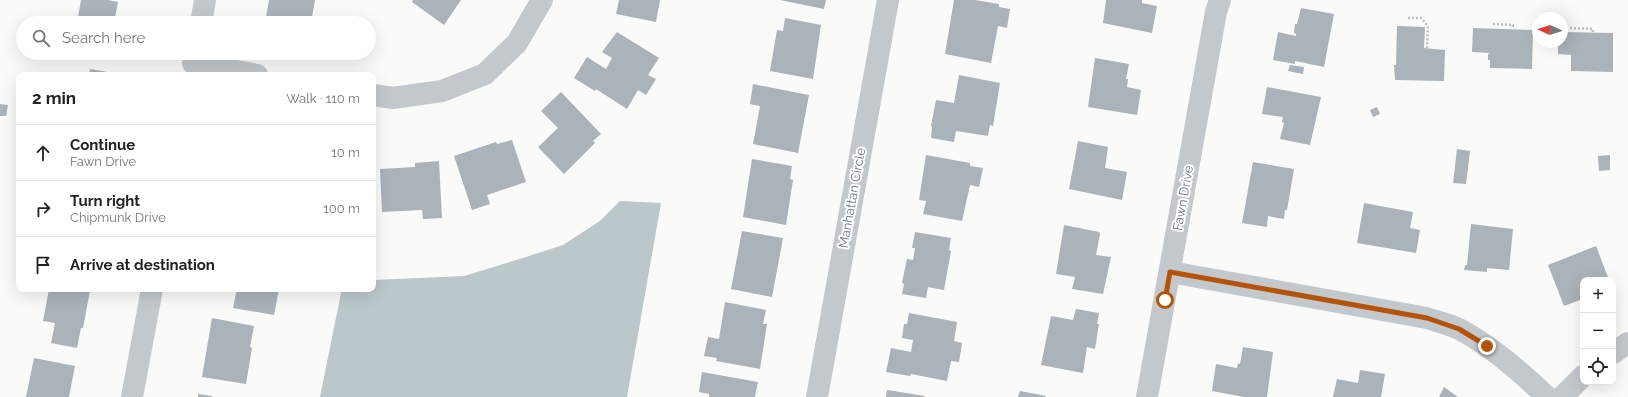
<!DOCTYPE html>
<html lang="en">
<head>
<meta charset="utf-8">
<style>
  :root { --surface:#fff; --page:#f2f2f2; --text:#222; --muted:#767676; --line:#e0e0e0 }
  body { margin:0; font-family:Raleway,sans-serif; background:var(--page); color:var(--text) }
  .controls { position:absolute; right:12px; bottom:12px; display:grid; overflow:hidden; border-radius:8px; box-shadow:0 4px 16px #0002 }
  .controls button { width:36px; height:36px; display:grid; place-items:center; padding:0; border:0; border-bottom:1px solid var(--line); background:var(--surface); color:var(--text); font:20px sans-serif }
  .compass { position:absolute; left:1532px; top:12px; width:36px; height:36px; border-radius:50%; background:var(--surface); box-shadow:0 4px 16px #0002; rotate:273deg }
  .stop { position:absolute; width:12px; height:12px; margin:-9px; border:3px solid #b45309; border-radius:50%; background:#fff }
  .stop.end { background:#b45309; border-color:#fff; box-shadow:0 1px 4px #0008 }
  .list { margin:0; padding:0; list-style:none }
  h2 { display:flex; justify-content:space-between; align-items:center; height:52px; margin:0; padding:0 16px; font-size:17px }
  h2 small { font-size:13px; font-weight:400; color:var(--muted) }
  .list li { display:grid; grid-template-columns:26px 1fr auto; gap:12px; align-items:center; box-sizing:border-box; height:56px; padding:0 16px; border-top:1px solid var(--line) }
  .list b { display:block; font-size:15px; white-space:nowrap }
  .list p { margin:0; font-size:13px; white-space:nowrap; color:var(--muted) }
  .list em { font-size:13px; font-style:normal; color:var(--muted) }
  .icon { flex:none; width:22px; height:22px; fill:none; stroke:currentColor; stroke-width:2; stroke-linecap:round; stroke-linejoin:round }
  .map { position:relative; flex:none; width:1628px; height:397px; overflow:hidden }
  .search { position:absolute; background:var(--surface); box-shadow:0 4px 16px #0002; left:16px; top:16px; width:360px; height:44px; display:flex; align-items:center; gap:10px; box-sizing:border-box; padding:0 14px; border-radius:22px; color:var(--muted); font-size:15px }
  .panel { position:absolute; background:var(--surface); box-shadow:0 4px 16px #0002; left:16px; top:72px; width:360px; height:220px; border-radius:8px }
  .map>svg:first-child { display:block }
  .water { fill:#bbc7cb }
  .building { fill:#aab3b9 }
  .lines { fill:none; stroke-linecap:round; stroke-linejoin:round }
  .path { stroke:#bbbfc2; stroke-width:2.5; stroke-dasharray:2 2; stroke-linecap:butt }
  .street { stroke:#c3c8cc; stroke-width:22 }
  .route { stroke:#b45309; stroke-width:5 }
  .labels { text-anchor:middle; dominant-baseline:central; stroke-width:4; stroke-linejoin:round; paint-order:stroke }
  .street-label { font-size:13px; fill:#657683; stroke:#fff }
</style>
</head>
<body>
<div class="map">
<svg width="1628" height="397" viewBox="0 0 1628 397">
  <rect width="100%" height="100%" fill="#fafaf8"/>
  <path class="water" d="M620,201L661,203L627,397H320L341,293L343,289H373V280L464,276L526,257L563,245L600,221Z"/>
  <path class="building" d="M81,0H108L118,2L114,23H77Z
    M269,0H315L311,23H299L266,17Z
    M413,0H461L444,25L412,2Z
    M619,0H660L656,22L616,14Z
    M780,0H826L824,9Z
    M954,0H975L999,4V7L1010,9L1007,28L998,26L991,63L945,54Z
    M1106,0H1142V3L1157,6L1152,33L1103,23Z
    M1301,8L1334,14L1324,67L1295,61V64L1273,60L1278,32L1296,36V34L1294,33L1295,24H1297Z
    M785,18L821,25L813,79L770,71L777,30L783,31Z
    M1397,26L1425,27L1424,48L1445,50L1444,81L1395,80L1394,65H1396Z
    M1473,28L1533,30L1532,69L1490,68V60H1488V54L1490,53L1472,52Z
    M617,32L659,58L648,75L656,79L646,95L638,90L627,109L596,89L595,91L574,78L587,57L606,69L612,58L602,52Z
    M1562,32L1613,33V72L1571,71V55L1558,54V42H1562Z
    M102,53H132L131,59Z
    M1095,58L1129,64L1126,79H1128L1127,87L1141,90L1137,115L1088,107Z
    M1290,65L1304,67L1303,74L1288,71Z
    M90,69L119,74V75H89Z
    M959,75L1000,83L993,126L990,125L988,136L956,131L954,142L931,138L932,127L931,126L936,100L954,103Z
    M753,84L809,95L798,153L753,144L760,106L750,104Z
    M1267,87L1321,97L1310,145L1280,139L1284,123L1282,122L1283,117L1262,114Z
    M561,92L601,134L593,141L595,143L564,174L538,147L558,128L541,111Z
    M0,104L8,105L6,116H0Z
    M1377,107L1380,114L1373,117L1370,110Z
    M512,140L526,182L487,195L490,204L472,210L454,156L496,142L497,144Z
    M1078,141L1108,147L1105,168L1127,172L1122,200L1069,189Z
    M1457,149L1470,151L1466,184L1453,183Z
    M926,155L970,163V166L983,168L979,187L970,185L962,221L923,214L926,201L919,200Z
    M1610,155V170L1599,171L1598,156Z
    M752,159L792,166L790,179L793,180L786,225L743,217Z
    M439,161L442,218L423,219L422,210L382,212L380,169L415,167V163Z
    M1253,162L1294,169L1287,210H1285L1284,219L1268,216L1267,227L1242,223Z
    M1364,203L1413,212L1410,228L1420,230L1416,253L1357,243Z
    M1471,224L1513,229L1509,270L1487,268V272L1464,270L1465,265H1467Z
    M1064,225L1099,232L1100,234L1096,255L1111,257L1103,294L1072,289L1075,277L1056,274Z
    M742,231L783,238L772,297L731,289Z
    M915,232L951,238L949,250L951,251L944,290L928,287L926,298L902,294L904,284L902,283L907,259L913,260L915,248H912Z
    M1596,246L1609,280H1583V299L1564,306L1548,265Z
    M49,289H77L90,291L83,328H81L77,348L51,343L55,323L43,321Z
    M237,289H279L274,315L233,308Z
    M725,302L766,310L763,324H767L760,369L716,361L717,358L704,356L708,337L719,339Z
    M1076,309L1099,313L1097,324H1099L1095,349L1087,347L1083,373L1041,365L1051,316L1073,320Z
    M909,313L957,322L954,341L962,343L959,362L951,361L947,381L911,374L910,376L886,372L891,348L911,352L913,340L902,338L904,324H907Z
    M212,318L254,326L250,347L252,348L246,384L202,377Z
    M1243,347L1273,352L1267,397H1244L1212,391L1216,364L1237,368L1238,363L1240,364Z
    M34,358L75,366L69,397H26Z
    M1360,370L1385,374L1381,397H1333L1337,379L1358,383Z
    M702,372L758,382L755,397H709V394L699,392Z
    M1444,387L1458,397H1439Z
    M887,390L925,396L924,397H886Z
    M1020,391L1046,396V397H1018Z
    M198,394L212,396V397H198Z"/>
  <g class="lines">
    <path class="path" d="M1408,18H1421L1428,26L1427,48
      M1493,24L1513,25L1512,29
      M1570,28L1593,29V33"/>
    <path class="street" d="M201,23L205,0
      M193,63L257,75
      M373,95L393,98L442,91L485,74L517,43L542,0
      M1170,272L1427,318C1438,322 1449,324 1459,329C1490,345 1522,373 1547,397
      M1613,353L1628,343
      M132,397L152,289
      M817,397L888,0
      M1147,397L1216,12L1220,0
      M1562,397L1583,376"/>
  </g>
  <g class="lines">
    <path class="route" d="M1165,300L1170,272L1427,318L1459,329L1487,346"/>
  </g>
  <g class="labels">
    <g class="street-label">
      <text transform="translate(852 198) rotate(-80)">Manhattan Circle</text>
      <text transform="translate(1183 198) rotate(-80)">Fawn Drive</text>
    </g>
  </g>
</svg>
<div class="controls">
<button>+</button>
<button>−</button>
<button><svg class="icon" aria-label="locate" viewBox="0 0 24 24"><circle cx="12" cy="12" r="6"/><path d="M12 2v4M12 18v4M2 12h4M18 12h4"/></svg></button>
</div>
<svg class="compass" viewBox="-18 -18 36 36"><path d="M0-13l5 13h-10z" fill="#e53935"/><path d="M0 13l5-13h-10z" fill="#767676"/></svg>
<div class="stop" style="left:1165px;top:300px"></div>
<div class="stop end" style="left:1487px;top:346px"></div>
<div class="search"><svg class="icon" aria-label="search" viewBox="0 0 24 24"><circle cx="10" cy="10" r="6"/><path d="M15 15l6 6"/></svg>Search here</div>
<section class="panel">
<h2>2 min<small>Walk · 110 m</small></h2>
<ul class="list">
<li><svg class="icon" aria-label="ahead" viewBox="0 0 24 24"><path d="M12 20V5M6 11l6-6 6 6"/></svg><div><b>Continue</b><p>Fawn Drive</p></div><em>10 m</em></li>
<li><svg class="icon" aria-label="right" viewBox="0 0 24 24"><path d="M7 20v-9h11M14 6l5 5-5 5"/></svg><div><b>Turn right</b><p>Chipmunk Drive</p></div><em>100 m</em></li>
<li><svg class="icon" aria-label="arrive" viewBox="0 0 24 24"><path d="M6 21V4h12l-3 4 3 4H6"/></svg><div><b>Arrive at destination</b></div></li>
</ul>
</section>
</div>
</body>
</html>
